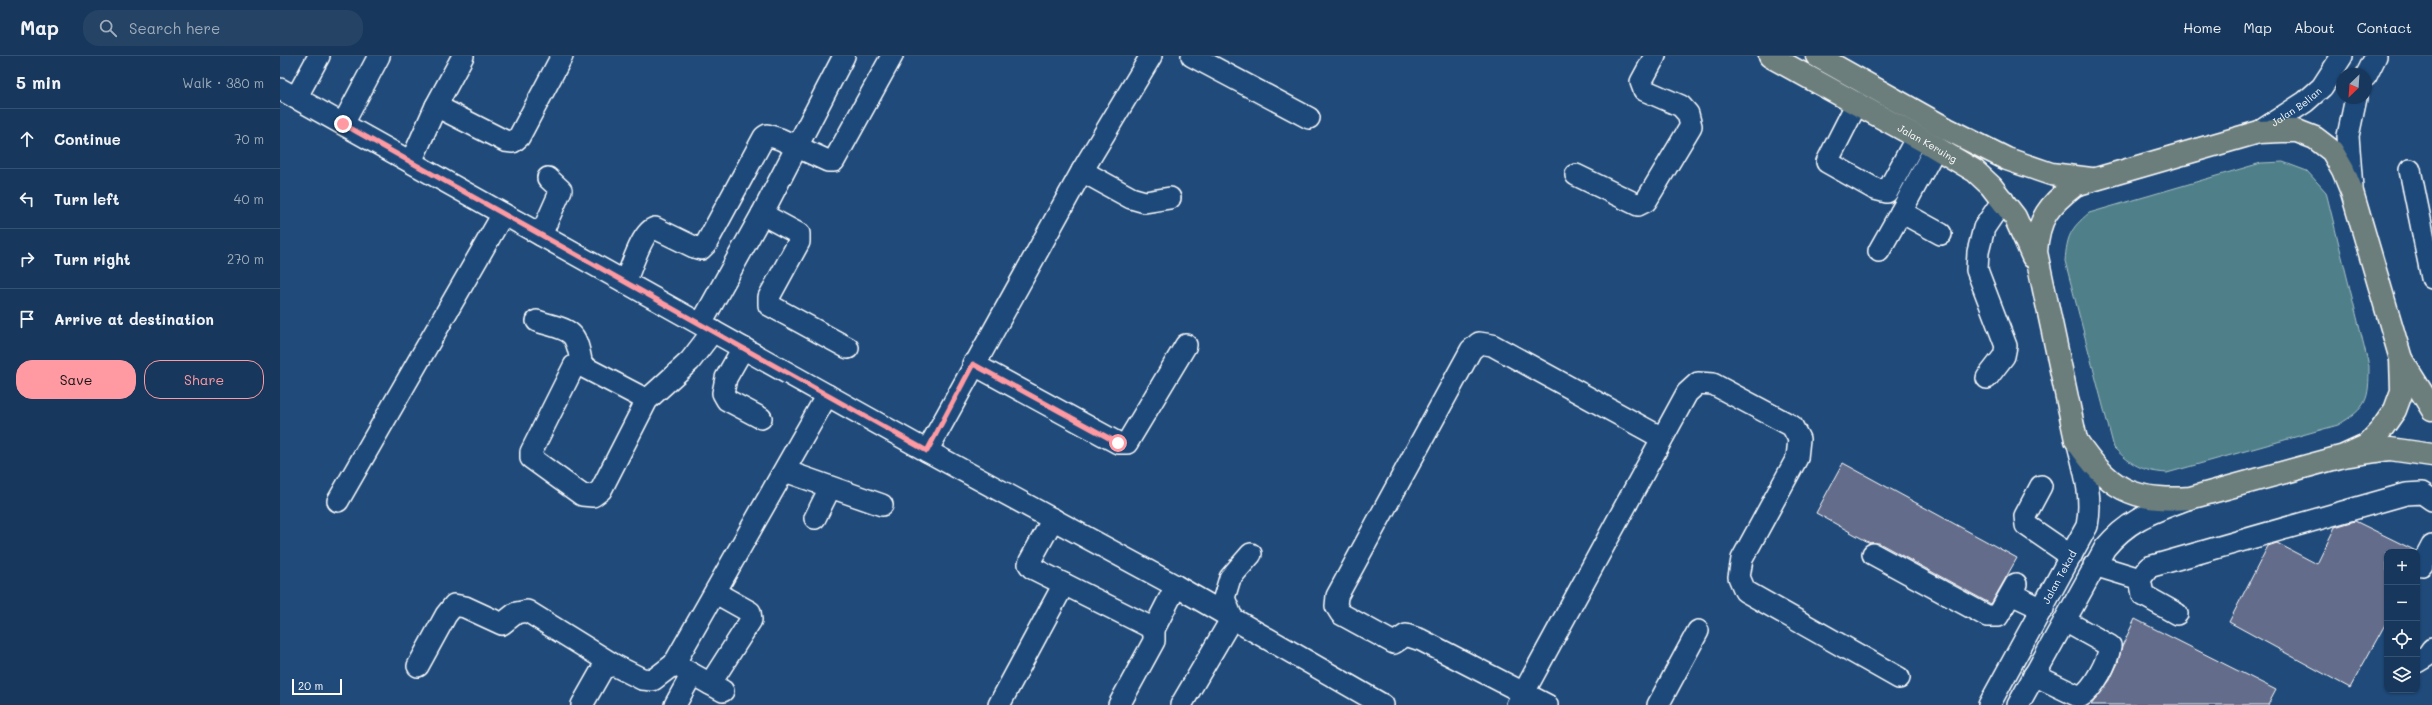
<!DOCTYPE html>
<html lang="en">
<head>
<meta charset="utf-8">
<style>
  :root { --surface:#17385c; --page:#244365; --text:#f1f3f6; --muted:#9eacbb; --line:#365272; --accent:#ff9aa2 }
  body { margin:0; font-family:Mali,sans-serif; background:var(--page); color:var(--text) }
  .controls { position:absolute; right:12px; bottom:12px; display:grid; overflow:hidden; border-radius:8px; box-shadow:0 1px 3px #0004 }
  .controls button { width:36px; height:36px; display:grid; place-items:center; padding:0; border:0; border-bottom:1px solid var(--line); background:var(--surface); color:var(--text); font:20px sans-serif }
  .compass { position:absolute; left:2056px; top:12px; width:36px; height:36px; border-radius:50%; background:var(--surface); box-shadow:0 1px 3px #0004; rotate:205deg }
  .scale { position:absolute; left:12px; bottom:10px; width:50px; box-sizing:border-box; padding-left:4px; border:2px solid #fff; border-top:0; font-size:11px; line-height:14px; white-space:nowrap; color:#fff; -webkit-text-stroke:3px #1f4a7a; paint-order:stroke }
  .stop { position:absolute; width:12px; height:12px; margin:-9px; border:3px solid #ff9aa2; border-radius:50%; background:#fff }
  .stop.end { background:#ff9aa2; border-color:#fff; box-shadow:0 1px 4px #0008 }
  .list { margin:0; padding:0; list-style:none }
  h2 { display:flex; justify-content:space-between; align-items:center; height:52px; margin:0; padding:0 16px; font-size:17px }
  h2 small { font-size:13px; font-weight:400; color:var(--muted) }
  .list li { display:grid; grid-template-columns:26px 1fr auto; gap:12px; align-items:center; box-sizing:border-box; height:60px; padding:0 16px; border-top:1px solid var(--line) }
  .list b { display:block; font-size:15px; white-space:nowrap }
  .list em { font-size:13px; font-style:normal; color:var(--muted) }
  .actions { display:flex; gap:8px; padding:12px 16px }
  .actions a { flex:1; padding:9px 0; border:1px solid var(--accent); border-radius:16px; text-align:center; font-size:14px; color:var(--accent) }
  .actions .main { background:var(--accent); color:#111 }
  .icon { flex:none; width:22px; height:22px; fill:none; stroke:currentColor; stroke-width:2; stroke-linecap:round; stroke-linejoin:round }
  .map { position:relative; flex:none; width:2152px; height:649px; overflow:hidden }
  header { display:flex; align-items:center; gap:24px; box-sizing:border-box; height:56px; padding:0 20px; background:var(--surface); border-bottom:1px solid var(--line) }
  header strong { font-size:19px }
  nav { display:flex; gap:22px; margin-inline-start:auto; font-size:14px }
  .search { width:280px; height:36px; background:var(--page); display:flex; align-items:center; gap:10px; box-sizing:border-box; padding:0 14px; border-radius:16px; color:var(--muted); font-size:15px }
  main { display:flex }
  aside { flex:1; background:var(--surface) }
  .map>svg:first-child { display:block }
  .green { fill:#50808a; stroke:#a8c0c4 }
  .building { fill:#646c8a; stroke:#fff }
  .lines { fill:none; stroke-linecap:round; stroke-linejoin:round }
  .minor-casing { stroke:#fff; stroke-width:24 }
  .major-casing { stroke:#fff; stroke-width:25 }
  .minor { stroke:#1f4a7a; stroke-width:21 }
  .major { stroke:#6c7e7c; stroke-width:22 }
  .route { stroke:#ff9aa2; stroke-width:5 }
  .labels { text-anchor:middle; dominant-baseline:central; stroke-width:4; stroke-linejoin:round; paint-order:stroke }
  .street-label { font-size:10px; fill:#fff; stroke:#1f4a7a }
</style>
</head>
<body>
<header>
<strong>Map</strong>
<div class="search"><svg class="icon" aria-label="search" viewBox="0 0 24 24"><circle cx="10" cy="10" r="6"/><path d="M15 15l6 6"/></svg>Search here</div>
<nav><a>Home</a><a>Map</a><a>About</a><a>Contact</a></nav>
</header>
<main>
<aside>
<h2>5 min<small>Walk · 380 m</small></h2>
<ul class="list">
<li><svg class="icon" aria-label="ahead" viewBox="0 0 24 24"><path d="M12 20V5M6 11l6-6 6 6"/></svg><div><b>Continue</b></div><em>70 m</em></li>
<li><svg class="icon" aria-label="left" viewBox="0 0 24 24"><path d="M17 20v-9H6M10 6l-5 5 5 5"/></svg><div><b>Turn left</b></div><em>40 m</em></li>
<li><svg class="icon" aria-label="right" viewBox="0 0 24 24"><path d="M7 20v-9h11M14 6l5 5-5 5"/></svg><div><b>Turn right</b></div><em>270 m</em></li>
<li><svg class="icon" aria-label="arrive" viewBox="0 0 24 24"><path d="M6 21V4h12l-3 4 3 4H6"/></svg><div><b>Arrive at destination</b></div></li>
</ul>
<div class="actions"><a class="main">Save</a><a>Share</a></div>
</aside>
<div class="map">
<svg width="2152" height="649" viewBox="0 0 2152 649">
  <rect width="100%" height="100%" fill="#1f4a7a"/>
  <filter id="ink" filterUnits="userSpaceOnUse"><feTurbulence type="fractalNoise" baseFrequency=".025" numOctaves="2"/><feDisplacementMap in="SourceGraphic" scale="8" xChannelSelector="R" yChannelSelector="G"/><feConvolveMatrix kernelMatrix="1 2 1 2 8 2 1 2 1" color-interpolation-filters="sRGB"/></filter>
  <g filter="url(#ink)">
    <path class="green" d="M2003,106L2027,115L2046,136L2089,310C2089,344 2088,351 2058,369L1887,417C1861,415 1852,409 1834,392L1785,205C1787,180 1790,173 1809,157L1981,107Z"/>
    <path class="building" d="M1563,407L1737,502L1711,548L1599,487H1590L1536,457Z
      M2075,465L2136,495L2107,496V565L2070,632L1949,566L1988,490L1997,487L2037,508L2055,471Z
      M1855,563L1996,634L1988,649H1811L1830,624L1838,607L1842,590Z"/>
    <g class="lines">
      <defs>
        <g id="minor">
          <path d="M912,0L1029,62"/>
          <path d="M2086,20L2096,0"/>
          <path d="M0,33L647,395L896,530L1103,649"/>
          <path d="M16,42L39,0"/>
          <path d="M1577,47L1547,106L1595,133L1607,136L1637,81"/>
          <path d="M156,50L183,0"/>
          <path d="M63,68L99,0"/>
          <path id="s1" d="M1979,76L2025,46L2042,31L2062,0"/>
          <path d="M1656,91L1621,156L1661,178"/>
          <path d="M131,106L156,50L225,85L233,86L239,81L282,0"/>
          <path d="M2130,114L2152,222"/>
          <path d="M802,115L851,142L865,146L890,142"/>
          <path d="M1296,119L1358,149L1366,145L1411,70L1408,58L1401,50L1364,34L1361,26L1375,0"/>
          <path d="M2072,132L2068,80L2076,42"/>
          <path d="M482,158L519,178V186L489,241V249L568,292"/>
          <path d="M261,179L281,134L268,122"/>
          <path d="M1599,195L1621,156"/>
          <path d="M345,226C351,213 362,175 375,172L414,191L421,193L426,188L484,81L487,79L500,83L548,105H554L612,0"/>
          <path d="M257,265C292,276 295,271 302,310"/>
          <path d="M421,268L482,158L564,0"/>
          <path d="M463,292L446,322L443,337L447,344L481,362"/>
          <path d="M693,308L838,387H847L906,289"/>
          <path d="M1707,322L1724,300L1726,290L1697,214L1698,196L1704,172L1723,144"/>
          <path d="M367,344L302,310H294L251,396V402L302,439L313,440L321,434L367,344L410,305L433,275"/>
          <path d="M647,395L802,115L871,0"/>
          <path d="M505,415L602,449"/>
          <path d="M1761,430L1745,460L1746,469L1791,500"/>
          <path d="M58,445L223,158"/>
          <path d="M535,462L550,432"/>
          <path d="M773,463L750,505L749,508L752,512L874,573L896,530"/>
          <path d="M1593,498L1707,560H1718L1736,528"/>
          <path d="M1814,509L1860,523"/>
          <path d="M2142,509L2152,490"/>
          <path d="M1731,538L1763,553"/>
          <path d="M1897,558L1863,539L1860,523L1869,511L2126,438L2142,437L2152,444"/>
          <path d="M2137,606L2147,600L2152,593"/>
          <path d="M394,608L443,635"/>
          <path d="M138,610L166,559L174,549L185,551L222,568L236,557L247,555L334,609"/>
          <path d="M1754,619L1800,641C1814,633 1828,605 1830,590L1785,565"/>
          <path d="M430,628L471,564L470,556L436,537"/>
          <path d="M302,649L323,612L334,609L362,623L373,624L394,608L547,339"/>
          <path d="M395,649L412,618"/>
          <path d="M719,649L784,528"/>
          <path d="M839,649L874,585V573"/>
          <path d="M901,649L952,562L944,542L950,522L971,498"/>
          <path d="M1237,649L1407,337L1418,327L1433,328L1512,370L1519,383L1517,402L1462,503L1459,521L1465,535L1619,622"/>
          <path d="M1267,649L1141,584L1126,579L1114,587L1061,558L1056,550L1057,540L1191,294L1199,287L1212,289L1382,382"/>
          <path d="M1378,649L1418,575"/>
          <path id="s2" d="M1709,649L1807,470C1813,440 1804,413 1797,384"/>
          <path d="M1738,649L1825,492C1849,463 1873,456 1907,443"/>
        </g>
        <g id="major">
          <path id="s3" d="M1490,0L1648,87L1695,115L1711,130L1735,161L1753,201"/>
          <path d="M1537,0L1667,73L1727,103L1771,118L1811,123"/>
          <path d="M2121,303L2152,353"/>
          <path d="M2064,400L2086,390L2101,374L2115,354L2122,335L2121,303L2072,136L2063,114L2052,95L2035,82L2017,75H2002L1979,76L1795,129C1769,149 1758,162 1756,196L1796,384C1829,432 1850,446 1910,442L2064,400L2110,393L2152,399"/>
        </g>
      </defs>
      <use href="#minor" class="minor-casing"/>
      <use href="#major" class="major-casing"/>
      <use href="#minor" class="minor"/>
      <use href="#major" class="major"/>
    </g>
  </g>
  <g class="lines" filter="url(#ink)">
    <path class="route" d="M63,68L647,395L693,308L838,387"/>
  </g>
  <g class="labels">
    <g class="street-label">
      <text stroke="none"><textPath href="#s1" startOffset="45">Jalan Belian</textPath></text>
      <text stroke="none"><textPath href="#s3" startOffset="180">Jalan Keruing</textPath></text>
      <text stroke="none"><textPath href="#s2" startOffset="146">Jalan Tekad</textPath></text>
    </g>
  </g>
</svg>
<div class="controls">
<button>+</button>
<button>−</button>
<button><svg class="icon" aria-label="locate" viewBox="0 0 24 24"><circle cx="12" cy="12" r="6"/><path d="M12 2v4M12 18v4M2 12h4M18 12h4"/></svg></button>
<button><svg class="icon" aria-label="layers" viewBox="0 0 24 24"><path d="M12 4l9 5-9 5-9-5zM3 14l9 5 9-5"/></svg></button>
</div>
<svg class="compass" viewBox="-18 -18 36 36"><path d="M0-13l5 13h-10z" fill="#e53935"/><path d="M0 13l5-13h-10z" fill="#9eacbb"/></svg>
<div class="scale">20 m</div>
<div class="stop" style="left:838px;top:387px"></div>
<div class="stop end" style="left:63px;top:68px"></div>
</div>
</main>
</body>
</html>
